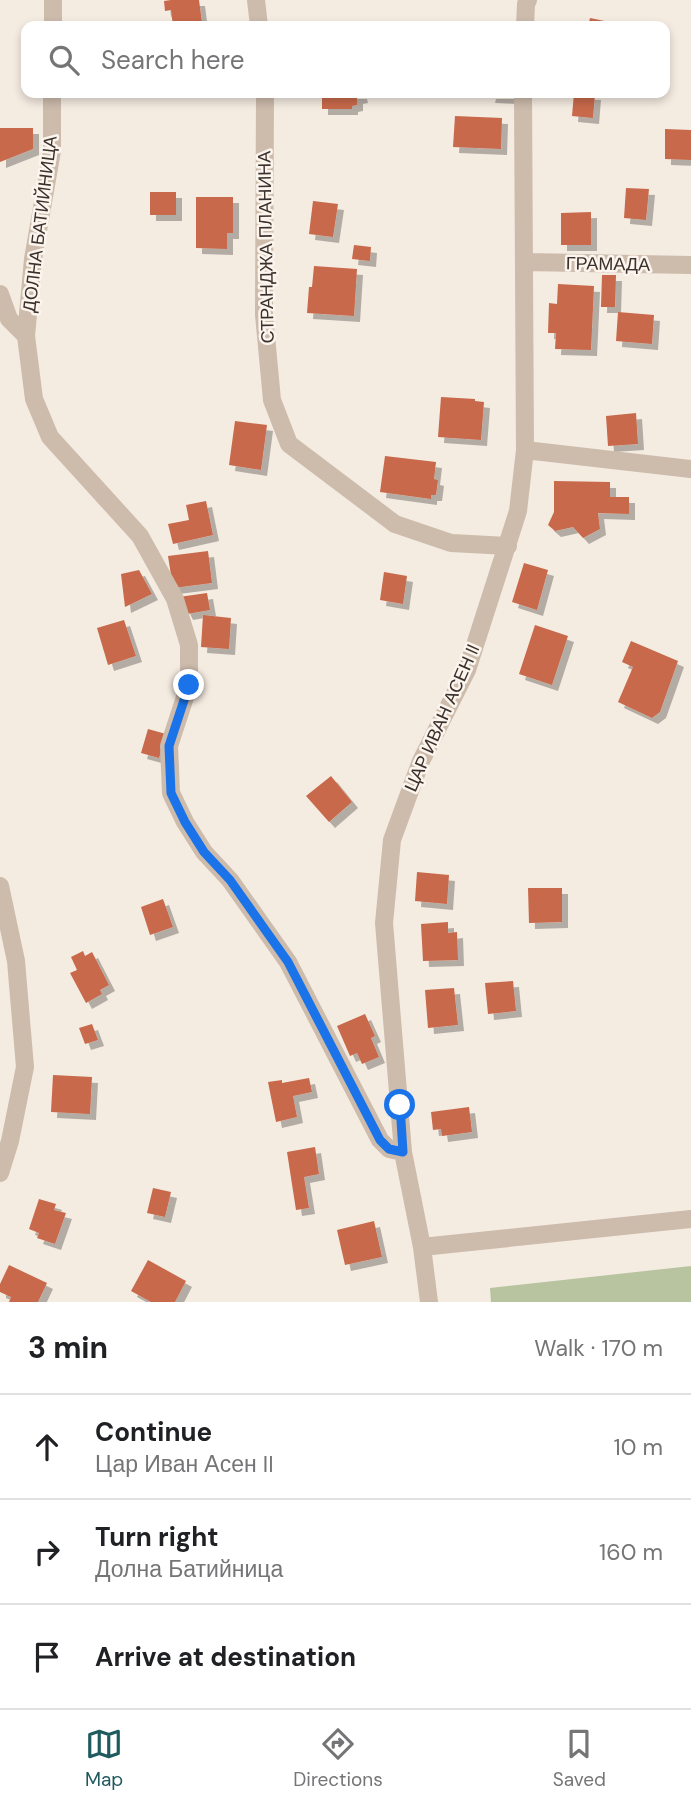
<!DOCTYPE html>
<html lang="en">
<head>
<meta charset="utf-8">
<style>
  :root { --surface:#fff; --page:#f2f2f2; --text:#202124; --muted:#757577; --line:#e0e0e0; --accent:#1f5a5e }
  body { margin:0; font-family:"DM Sans",sans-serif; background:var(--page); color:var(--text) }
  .stop { position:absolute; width:21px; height:21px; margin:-16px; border:5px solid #1a73e8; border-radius:50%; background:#fff }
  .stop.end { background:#1a73e8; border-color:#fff; box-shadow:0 2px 7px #0008 }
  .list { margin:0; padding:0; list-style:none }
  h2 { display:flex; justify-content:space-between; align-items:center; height:91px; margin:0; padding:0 28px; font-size:30px }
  h2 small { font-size:23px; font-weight:400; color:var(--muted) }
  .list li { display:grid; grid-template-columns:46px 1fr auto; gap:21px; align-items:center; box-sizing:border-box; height:105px; padding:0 28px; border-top:2px solid var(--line) }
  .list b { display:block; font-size:26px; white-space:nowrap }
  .list p { margin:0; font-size:23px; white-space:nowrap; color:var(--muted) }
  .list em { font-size:23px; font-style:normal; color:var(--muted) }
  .icon { flex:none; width:38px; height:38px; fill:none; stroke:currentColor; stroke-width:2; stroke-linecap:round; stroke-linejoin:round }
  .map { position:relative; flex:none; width:691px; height:1302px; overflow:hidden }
  .search { position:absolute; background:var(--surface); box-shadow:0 4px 10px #0003; left:21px; right:21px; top:21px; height:77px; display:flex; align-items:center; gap:18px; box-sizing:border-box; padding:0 24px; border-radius:14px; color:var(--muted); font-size:26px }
  .sheet { height:406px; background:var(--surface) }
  nav { display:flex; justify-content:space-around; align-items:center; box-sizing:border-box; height:98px; border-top:2px solid var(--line); background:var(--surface); font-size:19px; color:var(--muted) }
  nav a { display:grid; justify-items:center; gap:4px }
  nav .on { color:var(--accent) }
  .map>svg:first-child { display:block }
  .grass { fill:#b8c4a0 }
  .building { fill:#c8694b; filter:url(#shadow) }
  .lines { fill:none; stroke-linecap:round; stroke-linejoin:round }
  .minor { stroke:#cdbbac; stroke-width:18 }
  .route { stroke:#1a73e8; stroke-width:9 }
  .labels { text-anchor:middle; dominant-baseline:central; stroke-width:5; stroke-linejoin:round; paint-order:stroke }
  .street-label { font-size:18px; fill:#3b302b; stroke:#fbf5ee }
</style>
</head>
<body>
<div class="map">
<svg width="691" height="1302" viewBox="0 0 691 1302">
  <defs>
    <filter id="shadow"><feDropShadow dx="6" dy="6" stdDeviation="0" flood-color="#0004"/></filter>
  </defs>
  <rect width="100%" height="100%" fill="#f4ebe1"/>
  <path class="grass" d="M691,1266V1302H491L490,1288Z"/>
  <path class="building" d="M171,0H199L202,23L173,26L171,10L165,11L164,1Z
    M590,18L624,25V26H588Z
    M322,93H361L362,97L357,98V105L352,106V109H322Z
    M490,93H510V98L489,97Z
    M574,93L595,94L593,118L572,116Z
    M455,116L502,118L501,149L453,147Z
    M0,128H33V149L0,162Z
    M665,129L691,130V160L665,159Z
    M626,188L649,189L646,220L624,218Z
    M150,192H176V215H150Z
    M196,197H233V233H227V249L196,248Z
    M313,201L338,204L333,237L309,234Z
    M591,212V245H561V213Z
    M354,245L371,247L370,261L352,259Z
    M314,266L357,269L354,316L307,313L309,287H312Z
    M602,275H616L615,307H601Z
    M558,284L594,286L591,350L555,349L556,333H548L549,303L557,304Z
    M618,312L654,315L652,344L616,341Z
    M441,397L475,399V401L484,402L481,440L438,437Z
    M636,413L638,444L608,446L606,416Z
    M235,421L267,425L261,470L229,465Z
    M385,456L436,462L434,479L438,480L436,495H431V499L380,492Z
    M554,481L610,482V497H629V514L598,513L600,529L583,538L573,527L555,531L548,525L554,512Z
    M206,501L213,535L173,544L168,524L189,520L186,505Z
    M208,551L212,583L173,588L168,556Z
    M524,563L548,570L537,610L512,602Z
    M139,570L152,594L125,607L121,574Z
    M384,572L407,576L403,604L380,600Z
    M207,593L210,610L187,614L179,597Z
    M203,615L231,618L229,649L201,647Z
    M124,620L136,656L108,665L97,628Z
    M535,625L568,636L552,685L519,674Z
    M631,641L678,661L660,712L652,718L618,702L633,667L622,662Z
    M148,729L166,734L159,758L141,753Z
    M331,776L352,802L329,822L306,796Z
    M417,872L449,875L447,904L415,901Z
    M528,888H562V922L529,923Z
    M163,899L173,927L150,935L141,907Z
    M448,922V933L457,932L458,960L423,961L421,924Z
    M83,951L85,956L92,952L109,985L100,990L102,994L86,1003L70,973L77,970L71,957Z
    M513,981L516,1011L488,1014L485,983Z
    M454,988L458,1025L428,1028L425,990Z
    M365,1014L375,1036L371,1038L379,1057L362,1064L357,1053L350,1056L337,1026Z
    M92,1024L98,1040L85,1044L79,1028Z
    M53,1075L92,1077L90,1114L51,1112Z
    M309,1078L312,1092L293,1096L297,1117L276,1122L268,1082L282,1080V1083Z
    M469,1107L472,1132L442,1136L441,1129L433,1130L431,1112Z
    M315,1147L319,1174L304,1177L309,1208L296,1210L287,1152Z
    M153,1188L171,1192L165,1217L147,1213Z
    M39,1199L56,1204L54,1210L66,1213L55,1244L37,1238L39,1233L29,1229Z
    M374,1221L382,1257L345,1265L337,1230Z
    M148,1260L186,1281L175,1302H151L131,1291Z
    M9,1265L47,1283L38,1302H9L11,1297L0,1292V1284Z"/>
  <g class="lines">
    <path class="minor" d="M256,0L259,26
      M53,26V0
      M525,26L526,4L528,0
      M52,93V151L33,259L26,336L34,399L50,437L140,536L175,599L189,645V685L169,746L171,793L185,822L204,852L230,880L288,962L380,1140L389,1149L403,1152
      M265,93L264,315L272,400L289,444L395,524L451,543L508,546
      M525,262L691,265
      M0,294L9,319L26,336
      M525,450L691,469
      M0,886L16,961L25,1067L10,1141L0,1173
      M422,1247L691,1219
      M429,1302L422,1247L403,1152L384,923L392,840L421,761L467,670L518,511L525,450L523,93"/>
  </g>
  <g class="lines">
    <path class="route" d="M189,685L169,746L171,793L185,822L204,852L230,880L288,962L380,1140L389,1149L403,1152L400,1105"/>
  </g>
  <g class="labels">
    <g class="street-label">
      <text transform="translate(40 224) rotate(-83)">ДОЛНА БАТИЙНИЦА</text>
      <text transform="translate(266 247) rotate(-91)">СТРАНДЖА ПЛАНИНА</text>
      <text transform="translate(608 264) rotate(1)">ГРАМАДА</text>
      <text transform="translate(442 718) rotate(-66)">ЦАР ИВАН АСЕН II</text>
    </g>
  </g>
</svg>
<div class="stop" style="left:400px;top:1105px"></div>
<div class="stop end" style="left:189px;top:685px"></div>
<div class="search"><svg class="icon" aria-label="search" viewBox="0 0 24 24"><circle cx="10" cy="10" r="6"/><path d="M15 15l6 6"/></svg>Search here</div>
</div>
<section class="sheet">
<h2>3 min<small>Walk · 170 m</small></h2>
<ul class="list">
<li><svg class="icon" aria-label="ahead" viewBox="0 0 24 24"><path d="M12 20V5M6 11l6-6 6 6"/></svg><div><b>Continue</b><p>Цар Иван Асен II</p></div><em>10 m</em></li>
<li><svg class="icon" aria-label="right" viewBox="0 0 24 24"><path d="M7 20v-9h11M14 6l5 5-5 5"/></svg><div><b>Turn right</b><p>Долна Батийница</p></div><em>160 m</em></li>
<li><svg class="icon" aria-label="arrive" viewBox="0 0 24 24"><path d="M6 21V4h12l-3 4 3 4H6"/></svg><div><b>Arrive at destination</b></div></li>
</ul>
</section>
<nav>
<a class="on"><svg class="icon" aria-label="map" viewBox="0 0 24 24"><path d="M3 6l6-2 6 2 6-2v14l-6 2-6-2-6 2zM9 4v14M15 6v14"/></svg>Map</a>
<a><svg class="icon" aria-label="directions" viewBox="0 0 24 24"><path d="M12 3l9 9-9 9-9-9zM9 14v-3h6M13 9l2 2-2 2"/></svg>Directions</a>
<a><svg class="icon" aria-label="saved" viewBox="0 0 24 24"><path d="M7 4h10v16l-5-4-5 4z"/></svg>Saved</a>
</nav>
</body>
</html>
